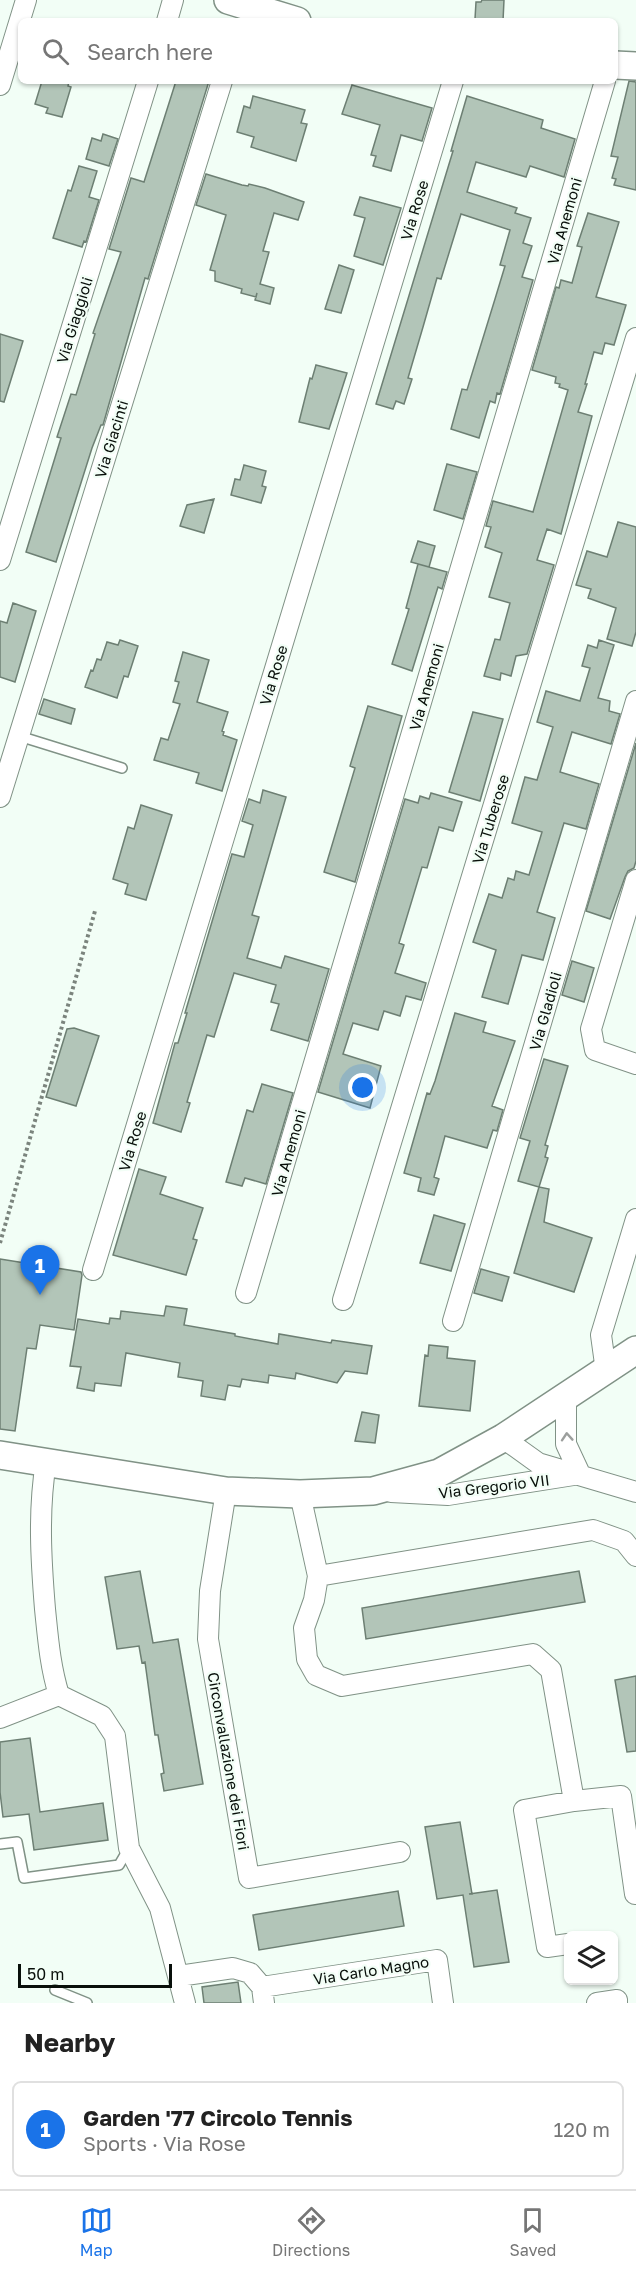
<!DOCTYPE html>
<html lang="en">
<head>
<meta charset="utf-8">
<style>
  :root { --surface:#fff; --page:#f2f2f2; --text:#222; --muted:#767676; --line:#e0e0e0; --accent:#1a73e8 }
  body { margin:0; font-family:"Golos Text",sans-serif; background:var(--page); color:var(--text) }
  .controls { position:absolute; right:18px; bottom:18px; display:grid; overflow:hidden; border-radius:9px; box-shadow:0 2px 4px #0004 }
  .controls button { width:54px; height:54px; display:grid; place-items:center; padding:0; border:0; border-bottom:2px solid var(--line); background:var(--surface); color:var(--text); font:30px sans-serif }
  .scale { position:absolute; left:18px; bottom:15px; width:154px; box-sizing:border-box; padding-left:6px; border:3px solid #080f0a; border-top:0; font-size:16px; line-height:21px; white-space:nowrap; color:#080f0a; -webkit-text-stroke:4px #f2fef6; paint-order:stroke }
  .you { position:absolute; left:363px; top:1088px; width:21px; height:21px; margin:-15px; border:4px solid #fff; border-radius:50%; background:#1a73e8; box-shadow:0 0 0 9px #1a73e833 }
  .badge { display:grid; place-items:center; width:39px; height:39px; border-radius:50%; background:var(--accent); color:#fff; font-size:20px; font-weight:700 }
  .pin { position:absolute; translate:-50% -50px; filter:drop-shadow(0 2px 3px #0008) }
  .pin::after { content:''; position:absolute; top:32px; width:21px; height:18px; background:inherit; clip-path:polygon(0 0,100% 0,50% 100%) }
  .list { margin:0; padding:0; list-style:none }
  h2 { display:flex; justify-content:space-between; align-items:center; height:78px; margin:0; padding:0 24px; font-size:26px }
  h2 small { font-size:20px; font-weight:400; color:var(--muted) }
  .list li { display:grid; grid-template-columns:39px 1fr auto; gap:18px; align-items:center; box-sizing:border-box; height:96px; margin:0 12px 12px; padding:0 12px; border:2px solid var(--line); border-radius:9px }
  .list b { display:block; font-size:22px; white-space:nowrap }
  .list p { margin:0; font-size:20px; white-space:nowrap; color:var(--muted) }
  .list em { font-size:20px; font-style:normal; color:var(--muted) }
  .icon { flex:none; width:33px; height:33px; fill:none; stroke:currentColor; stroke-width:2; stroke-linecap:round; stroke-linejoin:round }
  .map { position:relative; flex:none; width:636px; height:2003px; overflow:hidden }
  .search { position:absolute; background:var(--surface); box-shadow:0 2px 4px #0004; left:18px; right:18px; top:18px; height:66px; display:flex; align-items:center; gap:15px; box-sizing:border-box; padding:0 21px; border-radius:9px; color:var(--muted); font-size:22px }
  .sheet { height:186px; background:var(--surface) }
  nav { display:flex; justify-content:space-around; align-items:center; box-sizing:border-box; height:84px; border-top:2px solid var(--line); background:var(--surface); font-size:16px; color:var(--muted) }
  nav a { display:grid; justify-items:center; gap:3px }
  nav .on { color:var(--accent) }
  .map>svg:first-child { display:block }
  .building { fill:#b2c5b8; stroke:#6d7f73; stroke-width:1.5 }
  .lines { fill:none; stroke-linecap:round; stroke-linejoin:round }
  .lane-casing { stroke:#809286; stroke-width:12 }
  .street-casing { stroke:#809286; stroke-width:22 }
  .secondary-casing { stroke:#809286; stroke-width:30 }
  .path { stroke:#7b847d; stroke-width:4; stroke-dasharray:3 3; stroke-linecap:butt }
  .lane { stroke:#fff; stroke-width:9 }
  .street { stroke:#fff; stroke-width:20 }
  .secondary { stroke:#fff; stroke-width:27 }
  .oneway { stroke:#9c9f9d }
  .labels { text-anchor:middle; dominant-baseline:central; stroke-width:4.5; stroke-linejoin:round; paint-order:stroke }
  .street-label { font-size:15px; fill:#080f0a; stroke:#f2fef6 }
</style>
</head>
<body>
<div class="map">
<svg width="636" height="2003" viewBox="0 0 636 2003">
  <rect width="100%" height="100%" fill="#f2fef6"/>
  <path class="building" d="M482,0H504L503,21L475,19L476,2H481Z
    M42,81H69L68,86L71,87L62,117L46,113L48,108L35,104Z
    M176,81H209L148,279L145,278L103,425H101L92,448L56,562L26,552L61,438L57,437L71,394L76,395L95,334L93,333L121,252L109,249L131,178L144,182Z
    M629,81L636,82V190L614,185L616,179L612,178L618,157L611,156Z
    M352,85L432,108L422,141L401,135L391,171L373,166L376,156L371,155L380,125L342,114Z
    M253,96L305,110L301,123L307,124L296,161L251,147L254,137L237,132L244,106L250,108Z
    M467,96L543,120L541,128L575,139L564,177L530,166L526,177L476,162L467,192L517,208L515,213L531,218L523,243L532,246L522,277L533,280L500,394L497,393L495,403L490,401L479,438L451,429L462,389L467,390L495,299L505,266L500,265L510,230L461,214L441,279L437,278L423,327L408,378L412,379L404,404L396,401L393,409L376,404L453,151H451Z
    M103,134L118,139L109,166L86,159L92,138L101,141Z
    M79,166L97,171L89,197L99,200L86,242L84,241L82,247L53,238L68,190L71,191Z
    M206,174L242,185L248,186L249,184L265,188L304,202L298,220L274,213L263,251L269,252L260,284L274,288L270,304L255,300L257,293L256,297L241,293L242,289L215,281V271L210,270L226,215L196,205Z
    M360,197L401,208L383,265L354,256L365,218L354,215Z
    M588,213L619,222L596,297L626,305L614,345L605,343L602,354L594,352L585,384H587L578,412L592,416L561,534L547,529L537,560L554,565L527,654L516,656L511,676L501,673L500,680L484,676L495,639L500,640L510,603L489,597L502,553L485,547L491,527L486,526L493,501L533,512L568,390L559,387L560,384L555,383L556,377L532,370L556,287L559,288L561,280L572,283L582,247L577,246Z
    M339,265L354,270L341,313L325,309Z
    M0,334L23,341L4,402L0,401Z
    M316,365L347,373L329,429L299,422L310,378L312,379Z
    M447,464L477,472L463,519L434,510Z
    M244,465L266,471L262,486L266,487L261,503L231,495L235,479L240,480Z
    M214,499L204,533L180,526L187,505Z
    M618,522L636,527V632L632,646L607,639L616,608L588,598L591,589L576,585L587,551L607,557Z
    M418,541L435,546L429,567L411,562Z
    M418,564L447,572L442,589L438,587L412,671L392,664L409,609L406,608Z
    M13,603L36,611L15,682L0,677V621L7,623Z
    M120,640L138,646L128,677L124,676L117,698L85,687L91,670L93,671L97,659L101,660L107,642L118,645Z
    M599,640L614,645L598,698L610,701L609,711L620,714L611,744L572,732L560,772L599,784L586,829L564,823L537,912L555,918L543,960L522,955L508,1004L482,997L496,950L473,942L489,894L502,898L508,878L514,880L516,871L529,875L542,832L512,823L525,777L537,780L553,727L537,722L546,691L580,701L590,668L582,666L588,645L597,648Z
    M183,652L209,660L197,702L228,712L222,731L224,732L223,735L237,740L222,791L196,783L199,773L154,760L161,738L168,740L180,704L173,702L179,682L175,681Z
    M44,699L75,709L71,724L39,714Z
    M368,706L402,716L355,882L324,872L355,768L350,766Z
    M473,712L503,719L480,801L449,792Z
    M636,743V861L634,868L628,871L625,877L610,919L586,911Z
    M263,790L286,797L252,915L259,917L247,958L281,968L285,956L329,969L308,1041L271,1030L279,1004L271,1002L276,985L234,973L214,1037L207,1035L187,1102L190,1103L181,1132L153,1123L175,1043H178L187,1013H185L232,854L244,857L253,825L242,821L249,799L260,803Z
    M431,793L462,802L453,831L439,827L427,868L422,867L399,943L404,945L395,973L426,983L421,1000L406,996L400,1016L384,1011L378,1030L353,1023L343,1054L381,1066L370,1108L318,1092L405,799L418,803L420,796L429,799Z
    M141,805L172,815L146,900L125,894L128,884L113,879L128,827L134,829Z
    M572,961L594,968L584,1002L562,995Z
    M455,1013L486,1022L483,1032L515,1041L492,1106L503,1110L497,1131L493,1130L487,1148L445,1136L434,1177L439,1179L434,1195L418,1191L421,1178L404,1173L427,1093L430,1094L435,1081Z
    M74,1028L99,1036L76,1106L46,1097L67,1029Z
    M544,1059L568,1066L545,1145L548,1146L545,1157L548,1158L539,1187L549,1189L544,1222L592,1238L574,1292L514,1273L539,1187L518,1181L530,1141L520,1138Z
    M262,1084L293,1093L266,1184L245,1178L242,1186L226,1182L247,1110L253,1112Z
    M139,1169L166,1177L160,1194L203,1208L193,1239L197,1240L186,1275L113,1255Z
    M434,1215L465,1224L451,1271L420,1263Z
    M0,1259L81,1272L82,1275L74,1330L40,1325L36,1349L27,1348L15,1431L0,1429Z
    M481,1269L509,1277L502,1301L474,1293Z
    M166,1306L187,1309L184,1325L235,1334V1336L278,1344L279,1334L331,1343L332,1340L372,1346L367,1374L345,1371L337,1383L296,1373L295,1379L269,1375L268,1383L242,1379L240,1387L228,1385L225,1400L201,1396L203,1381L178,1377L180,1363L126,1353L121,1386L95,1383L94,1391L77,1388L81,1367L70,1366L78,1319L109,1324L110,1318L120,1319L121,1311L164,1316Z
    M429,1345L448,1347L447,1358L475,1361L470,1411L419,1406L425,1355L428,1356Z
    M362,1412L379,1415L375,1443L355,1441Z
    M140,1571L153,1643L178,1639L203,1784L164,1791L161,1774L164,1773L158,1735H155L145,1662L142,1663L139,1646L117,1649L105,1577Z
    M579,1571L585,1602L366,1639L362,1608Z
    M636,1676V1751L627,1752L615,1680Z
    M30,1738L40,1812L103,1803L108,1840L34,1850L29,1814L3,1817L0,1792V1742Z
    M460,1822L472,1894H469L497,1890L509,1962L474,1967L463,1895L437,1899L425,1827Z
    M398,1891L404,1926L259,1950L253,1915Z
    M238,1982L241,2003H204L202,1987Z"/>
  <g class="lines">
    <defs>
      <path id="lane" d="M19,736L122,768
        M0,1844L17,1842L24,1878L119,1865L129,1848
        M55,1990L87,2003"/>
      <path id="street" d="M167,21L173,0
        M0,85L26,0
        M0,560L148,81
        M0,797L222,81
        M636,880L591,1029L595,1050L636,1064
        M93,1270L453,81
        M246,1293L605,81
        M343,1300L636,338
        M453,1321L636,701
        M606,1371L601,1335L636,1219
        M503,1438L538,1463L636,1492
        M46,1462C38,1511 41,1560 45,1609C48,1638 50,1666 59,1695L102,1716L115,1736L129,1848L160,1908L185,2003
        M226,1491L210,1591L208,1639L249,1878L400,1852
        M391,1492L448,1495L580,1474L566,1444V1398
        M300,1494L318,1576L593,1530L624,1541L636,1556
        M318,1576L314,1600L304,1628L307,1659L316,1675L342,1686L533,1654L551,1670L574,1801L621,1796L635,1894
        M0,1718L59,1695
        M568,1944L547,1947L524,1810L574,1801
        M179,1976L233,1968L250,1973L262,1987
        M264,2003L262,1987L437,1960L443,2003
        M597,2003L617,2000V2003"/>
      <path id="secondary" d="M228,0L297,21
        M615,65L636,66
        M0,1455L226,1491L300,1494L373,1491L439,1473L503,1438L636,1350"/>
    </defs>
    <use href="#lane" class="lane-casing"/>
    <use href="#street" class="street-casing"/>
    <use href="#secondary" class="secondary-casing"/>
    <path class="path" d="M0,1243L95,911"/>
    <use href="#lane" class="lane"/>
    <use href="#street" class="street"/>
    <use href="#secondary" class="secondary"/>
  </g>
  <defs><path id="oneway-chevron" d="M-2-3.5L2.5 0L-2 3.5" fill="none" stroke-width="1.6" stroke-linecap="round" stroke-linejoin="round" transform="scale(1.5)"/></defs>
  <use class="oneway" href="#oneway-chevron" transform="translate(567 1437) rotate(-94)"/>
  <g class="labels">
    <g class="street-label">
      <text transform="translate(414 210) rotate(-73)">Via Rose</text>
      <text transform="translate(564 221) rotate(-74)">Via Anemoni</text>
      <text transform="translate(74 320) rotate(-73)">Via Giaggioli</text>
      <text transform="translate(111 439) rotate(-73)">Via Giacinti</text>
      <text transform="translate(273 675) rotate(-73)">Via Rose</text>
      <text transform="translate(426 687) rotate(-74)">Via Anemoni</text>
      <text transform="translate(490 819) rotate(-73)">Via Tuberose</text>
      <text transform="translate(545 1011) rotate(-74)">Via Gladioli</text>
      <text transform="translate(132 1141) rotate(-73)">Via Rose</text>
      <text transform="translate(288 1153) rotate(-74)">Via Anemoni</text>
      <text transform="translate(494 1486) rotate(-7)">Via Gregorio VII</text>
      <text transform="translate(229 1761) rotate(80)">Circonvallazione dei Fiori</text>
      <text transform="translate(371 1970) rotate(-9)">Via Carlo Magno</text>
    </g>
  </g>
</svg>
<div class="controls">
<button><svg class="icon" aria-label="layers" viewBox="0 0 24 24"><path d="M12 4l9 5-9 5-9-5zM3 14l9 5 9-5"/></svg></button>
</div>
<div class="scale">50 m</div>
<div class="you"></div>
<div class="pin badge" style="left:40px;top:1295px">1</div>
<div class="search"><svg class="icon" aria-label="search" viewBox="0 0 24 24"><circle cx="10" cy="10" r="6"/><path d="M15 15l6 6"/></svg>Search here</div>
</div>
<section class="sheet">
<h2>Nearby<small></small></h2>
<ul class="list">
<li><span class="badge">1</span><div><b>Garden '77 Circolo Tennis</b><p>Sports · Via Rose</p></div><em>120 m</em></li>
</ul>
</section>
<nav>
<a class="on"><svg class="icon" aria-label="map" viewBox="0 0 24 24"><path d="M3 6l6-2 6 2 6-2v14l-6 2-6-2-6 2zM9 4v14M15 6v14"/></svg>Map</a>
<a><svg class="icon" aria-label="directions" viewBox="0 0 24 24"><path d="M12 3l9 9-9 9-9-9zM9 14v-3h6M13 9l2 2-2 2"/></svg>Directions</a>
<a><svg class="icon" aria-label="saved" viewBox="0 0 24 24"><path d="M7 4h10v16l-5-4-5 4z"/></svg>Saved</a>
</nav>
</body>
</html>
